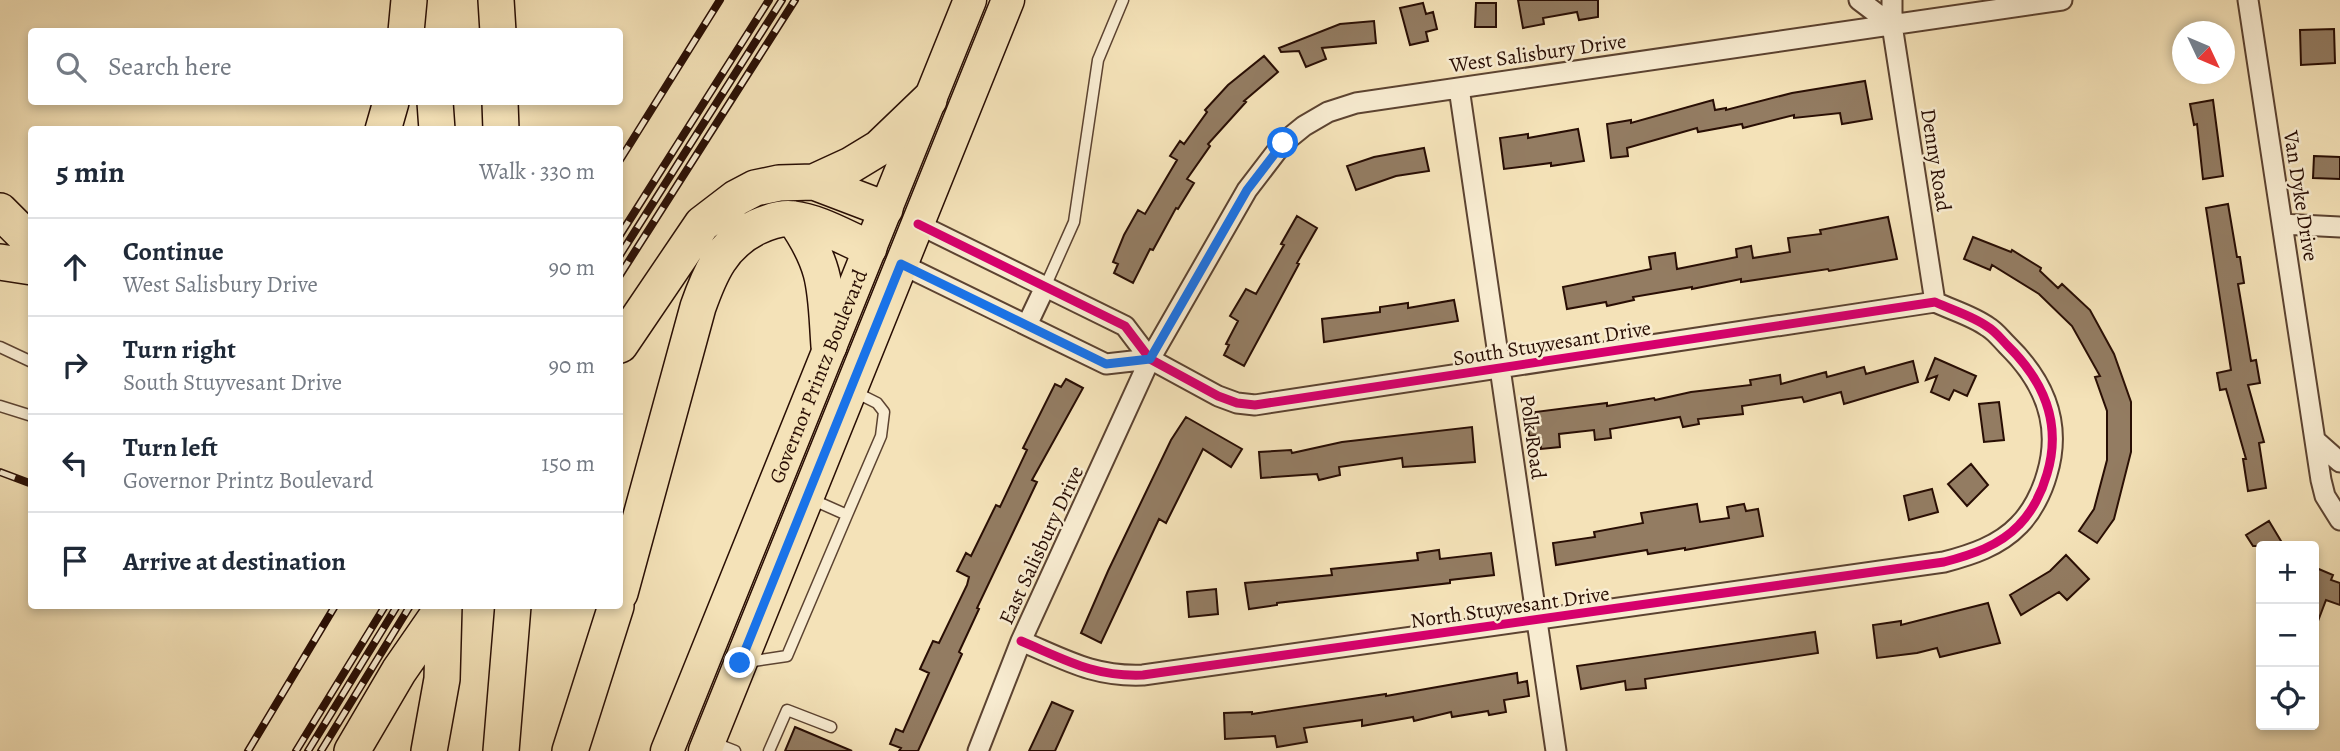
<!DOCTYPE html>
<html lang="en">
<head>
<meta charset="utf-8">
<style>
  :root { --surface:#fff; --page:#f6f6f7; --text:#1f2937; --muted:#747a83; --line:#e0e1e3 }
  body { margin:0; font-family:Alegreya,serif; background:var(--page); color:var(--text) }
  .controls { position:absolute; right:21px; bottom:21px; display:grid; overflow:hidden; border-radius:7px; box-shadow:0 4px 10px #0003 }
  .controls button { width:63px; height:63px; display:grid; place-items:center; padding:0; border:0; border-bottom:2px solid var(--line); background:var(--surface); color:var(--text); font:35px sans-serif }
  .compass { position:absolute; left:2172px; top:21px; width:63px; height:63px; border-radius:50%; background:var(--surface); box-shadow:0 4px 10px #0003; rotate:134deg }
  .stop { position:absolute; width:21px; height:21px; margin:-16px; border:5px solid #1a73e8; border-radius:50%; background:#fff }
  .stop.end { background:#1a73e8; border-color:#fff; box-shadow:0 2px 7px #0008 }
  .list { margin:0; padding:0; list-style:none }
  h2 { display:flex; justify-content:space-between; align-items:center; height:91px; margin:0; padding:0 28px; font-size:30px }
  h2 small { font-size:23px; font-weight:400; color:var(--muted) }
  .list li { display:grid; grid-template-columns:46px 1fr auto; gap:21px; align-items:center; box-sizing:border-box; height:98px; padding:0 28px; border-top:2px solid var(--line) }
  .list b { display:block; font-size:26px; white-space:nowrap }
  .list p { margin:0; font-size:23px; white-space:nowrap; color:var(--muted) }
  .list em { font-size:23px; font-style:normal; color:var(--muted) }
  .icon { flex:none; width:38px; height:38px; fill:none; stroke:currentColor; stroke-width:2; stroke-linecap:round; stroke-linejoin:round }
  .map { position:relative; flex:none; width:2340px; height:751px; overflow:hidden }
  .search { position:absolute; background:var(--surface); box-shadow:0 4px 10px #0003; left:28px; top:28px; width:595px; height:77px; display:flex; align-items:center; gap:18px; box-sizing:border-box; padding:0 24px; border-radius:7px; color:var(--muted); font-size:26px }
  .panel { position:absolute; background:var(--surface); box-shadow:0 4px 10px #0003; left:28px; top:126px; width:595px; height:483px; border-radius:7px }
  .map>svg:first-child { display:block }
  .building { fill:#937c62; stroke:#290e04; stroke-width:2 }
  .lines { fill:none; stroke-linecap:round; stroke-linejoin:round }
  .service-casing { stroke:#5c4331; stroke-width:13 }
  .minor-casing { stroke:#5c4331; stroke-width:23 }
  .primary-casing { stroke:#290e04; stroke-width:35 }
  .motorway-casing { stroke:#290e04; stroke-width:38 }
  .service { stroke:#f8ecd1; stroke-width:10 }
  .minor { stroke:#f8ecd1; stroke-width:19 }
  .primary { stroke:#f4e2b8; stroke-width:32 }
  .motorway { stroke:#f4e2b8; stroke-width:35 }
  .rail-casing { stroke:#290e04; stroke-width:8 }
  .rail { stroke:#f8ecd1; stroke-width:5; stroke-dasharray:16; stroke-linecap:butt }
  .cycleway-casing { stroke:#f8ecd1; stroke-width:13 }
  .cycleway { stroke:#d6006c; stroke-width:9 }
  .route { stroke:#1a73e8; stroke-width:9 }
  .labels { text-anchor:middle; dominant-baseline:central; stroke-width:5; stroke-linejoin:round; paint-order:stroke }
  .street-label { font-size:21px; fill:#290e04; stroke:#f8ecd1 }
</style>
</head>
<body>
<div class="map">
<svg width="2340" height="751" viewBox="0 0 2340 751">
  <rect width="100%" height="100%" fill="#f4e2b8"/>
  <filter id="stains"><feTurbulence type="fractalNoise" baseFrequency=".00286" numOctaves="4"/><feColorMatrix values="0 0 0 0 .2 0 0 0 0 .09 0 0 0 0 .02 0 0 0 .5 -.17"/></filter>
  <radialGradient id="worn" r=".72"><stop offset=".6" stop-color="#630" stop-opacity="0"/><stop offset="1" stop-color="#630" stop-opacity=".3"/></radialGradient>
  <path class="building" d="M1518,0H1598V17L1579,20L1577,12L1543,18L1544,24L1523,28Z
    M1423,3L1426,14L1433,12L1437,29L1426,32L1428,41L1410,45L1400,8Z
    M1476,3H1496V27H1475Z
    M1374,21L1376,43L1322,48L1326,59L1306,67L1299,51L1281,52L1279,48L1340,24Z
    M2334,29L2335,63L2301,65L2300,30Z
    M1264,56L1278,72L1244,101L1246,102L1208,144L1210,146L1187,179L1194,183L1178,209L1176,208L1153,250L1150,249L1133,283L1114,273L1118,264L1113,262L1124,235L1138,210L1145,214L1177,160L1170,156L1180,141L1184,144L1207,112L1205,110L1228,85Z
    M1865,81L1872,119L1842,124L1840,113L1794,118V115L1743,128L1742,124L1698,132L1697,128L1627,148L1628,156L1611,158L1607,124L1631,120V123L1713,100L1715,110L1726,108V110L1792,93Z
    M2213,100L2223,176L2203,179L2197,124L2194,125L2190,104Z
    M1578,129L1584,161L1551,166V163L1504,169L1500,138L1528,134V138Z
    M1424,148L1429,171L1396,176L1356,190L1347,166L1374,157Z
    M2314,156L2340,157V179L2313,178Z
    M2228,204L2237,257H2240L2244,283L2238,284L2251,361L2256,360L2260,383L2248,385L2264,442L2259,443L2266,488L2248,491L2243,459H2246L2226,389L2220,390L2217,373L2231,370L2206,208Z
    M1297,216L1317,228L1297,263L1299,264L1244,366L1224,355L1229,345L1226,344L1238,321L1230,316L1246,289L1256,294L1284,245L1281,244Z
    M1888,217L1897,259L1829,271L1828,269L1741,282V279L1692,289V287L1633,297L1634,300L1607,306L1606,302L1567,309L1563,287L1651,269L1649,257L1675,253L1677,269L1737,257L1736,249L1751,246L1753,258L1790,252L1788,238L1821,234L1820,230Z
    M1973,237L2011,252L2012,250L2041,268L2040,271L2058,288L2062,284L2090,310L2114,354L2131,402V452L2114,519L2097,543L2079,531L2094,509L2107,460V411L2095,377L2100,376L2072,326L2039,294L1992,265L1990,270L1964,259Z
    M1454,300L1458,321L1324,342L1322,319L1380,312V307L1408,303V308Z
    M1935,358L1976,376L1967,396L1954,390L1949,400L1931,392L1937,376L1926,380Z
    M1913,361L1918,382L1844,404L1841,392L1804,402L1802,397L1742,406L1743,414L1698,419L1699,424L1683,427L1680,417L1610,429L1611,438L1595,440L1594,430L1559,434L1560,447L1541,449L1540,435L1529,436L1528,420L1536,419L1535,412L1607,403V406L1654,398L1655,400L1691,392L1751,385L1750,380L1780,375L1781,384L1826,372L1827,377L1864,367L1866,374Z
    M1066,379L1083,388L1032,480L1037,482L977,608L979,609L959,652L962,654L918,751H899L901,748L890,744L896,729L903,732L929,673L920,669L933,641L939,643L967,585L969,577L957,571L966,553L971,556L996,505L1000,507L1027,450L1023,448L1055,384L1061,387Z
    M1999,402L2004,440L1984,442L1979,404Z
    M1186,417L1242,449L1231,467L1203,449L1166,523L1159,519L1101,643L1081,633L1108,571L1171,440Z
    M1472,427L1475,462L1403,467L1402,458L1339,467L1340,475L1319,480L1317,474L1261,478L1259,452L1291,450L1292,453L1342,442Z
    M1971,464L1988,485L1967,506L1948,484Z
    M1932,489L1938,512L1909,520L1904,496Z
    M1697,504L1700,522L1729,518L1727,507L1744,504L1746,511L1758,509L1763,536L1685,550V548L1648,554L1647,550L1556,565L1553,543L1595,537L1594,532L1643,523L1641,513Z
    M2269,521L2284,546H2253L2246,535Z
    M1439,550L1440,559L1491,553L1494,575L1450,580V583L1277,603V605L1249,609L1245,583L1332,575L1331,569L1418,560L1417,553Z
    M2066,555L2089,579L2067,600L2059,592L2021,615L2010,595L2050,571Z
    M2314,567L2333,575L2331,580L2340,583V605L2326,600L2315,629Z
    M1216,589L1218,614L1189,617L1187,592Z
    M1988,603L2000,643L1940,657L1937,648L1917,653L1877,658L1873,625L1901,621V625Z
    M1815,632L1818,653L1645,679L1646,688L1626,690L1625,681L1581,689L1577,666Z
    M1517,673L1518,683L1527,681L1529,696L1504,700L1506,712L1489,715L1488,711L1452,717L1451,712L1414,721L1413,717L1362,726V720L1304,728L1307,742L1277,747L1275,736L1225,739L1224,713L1252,712V714L1386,694V696Z
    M1052,702L1073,711L1055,751H1029Z
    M795,727L852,751H785Z"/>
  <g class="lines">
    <defs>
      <path id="service" d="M1045,287L1074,222L1098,60L1123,0
        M0,347L32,362
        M0,406L32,416
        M847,515L881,436L884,412L877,403L855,392
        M747,662L787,656L847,515L811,499
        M712,742L735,751
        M769,751L787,710L831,727"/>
      <path id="minor" d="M1859,0L1892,25
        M1892,0V25L1935,302
        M2248,0L2321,480L2325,496L2340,520
        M1459,88L1556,751
        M918,224L1125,326L1150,359L1218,396L1237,403L1255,405L1935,302C1952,310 1973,316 1988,327C1995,331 2001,339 2007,345C2044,381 2062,424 2047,474C2042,492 2032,512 2019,525C1999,546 1971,555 1944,562L1143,675C1094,677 1066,660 1021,641
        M2283,224L2340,227
        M901,264L1106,364L1150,359
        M1027,325L1045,287
        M2316,441L2340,462
        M978,751L1021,641L1150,359L1247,190L1283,143L1304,126L1328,112L1356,103L2062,0"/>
      <g id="primary">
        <path id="s1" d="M667,751L970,0"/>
        <path d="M705,751L1008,0"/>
      </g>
      <path id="motorway" d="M496,0L498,32
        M406,32L409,0
        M435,102L437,130
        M500,102L501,130
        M383,130L391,102
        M814,182L851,165L879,148L929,100
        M0,211L32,243
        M794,219C828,268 825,289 829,346
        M0,262L32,267
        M620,345L702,224L736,198L755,188L779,183L814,182L885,209
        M620,593L698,307C710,273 722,244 757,227C768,222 781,217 793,219C819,222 845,238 869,248
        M352,751L399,671L444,606
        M429,751L442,679L444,606
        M501,751L513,606
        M570,751L616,606"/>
    </defs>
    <use href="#service" class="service-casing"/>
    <use href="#minor" class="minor-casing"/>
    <use href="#primary" class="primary-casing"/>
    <use href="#motorway" class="motorway-casing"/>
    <use href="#service" class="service"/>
    <use href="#minor" class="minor"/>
    <use href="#primary" class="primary"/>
    <use href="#motorway" class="motorway"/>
    <defs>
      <path id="rail" d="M620,160L720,0
        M620,235L769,0
        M620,255L782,0
        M620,275L795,0
        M0,472L32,484
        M248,751L335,606
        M296,751L385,606
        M308,751L397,606
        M321,751L410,606"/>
    </defs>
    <use href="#rail" class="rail-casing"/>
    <use href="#rail" class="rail"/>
    <defs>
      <path id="cycleway" d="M918,224L1125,326L1150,359L1218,396L1237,403L1255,405L1935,302C1952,310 1973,316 1988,327C1995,331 2001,339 2007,345C2044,381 2062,424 2047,474C2042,492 2032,512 2019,525C1999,546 1971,555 1944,562L1143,675C1094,677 1066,660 1021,641"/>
    </defs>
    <use href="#cycleway" class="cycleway-casing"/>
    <use href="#cycleway" class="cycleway"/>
  </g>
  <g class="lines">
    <path class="route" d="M740,663L901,264L1106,364L1150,359L1247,190L1283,143"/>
  </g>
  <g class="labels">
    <g class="street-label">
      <text transform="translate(1538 53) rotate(-8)">West Salisbury Drive</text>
      <text transform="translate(1936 160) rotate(81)">Denny Road</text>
      <text transform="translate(2301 196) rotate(81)">Van Dyke Drive</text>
      <text transform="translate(1552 343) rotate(-9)">South Stuyvesant Drive</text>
      <text stroke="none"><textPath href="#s1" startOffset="404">Governor Printz Boulevard</textPath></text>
      <text transform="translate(1533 437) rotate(82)">Polk Road</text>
      <text transform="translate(1041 545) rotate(-65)">East Salisbury Drive</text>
      <text transform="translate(1510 607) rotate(-8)">North Stuyvesant Drive</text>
    </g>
  </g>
  <rect width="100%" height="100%" filter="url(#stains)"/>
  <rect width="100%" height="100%" fill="url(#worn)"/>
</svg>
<div class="controls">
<button>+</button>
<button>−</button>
<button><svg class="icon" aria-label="locate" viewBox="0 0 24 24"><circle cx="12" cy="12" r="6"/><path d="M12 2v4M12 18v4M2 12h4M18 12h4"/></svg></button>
</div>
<svg class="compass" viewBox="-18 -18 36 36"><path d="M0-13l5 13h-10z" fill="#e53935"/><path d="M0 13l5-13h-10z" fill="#747a83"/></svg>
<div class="stop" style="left:1283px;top:143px"></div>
<div class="stop end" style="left:740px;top:663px"></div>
<div class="search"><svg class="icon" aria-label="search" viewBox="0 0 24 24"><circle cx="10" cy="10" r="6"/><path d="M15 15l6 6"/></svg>Search here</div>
<section class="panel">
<h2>5 min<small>Walk · 330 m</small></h2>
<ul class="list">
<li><svg class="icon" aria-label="ahead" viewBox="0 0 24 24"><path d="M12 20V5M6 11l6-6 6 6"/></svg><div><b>Continue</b><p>West Salisbury Drive</p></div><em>90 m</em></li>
<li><svg class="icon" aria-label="right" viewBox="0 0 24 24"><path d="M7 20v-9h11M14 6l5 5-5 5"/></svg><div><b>Turn right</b><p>South Stuyvesant Drive</p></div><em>90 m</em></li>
<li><svg class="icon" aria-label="left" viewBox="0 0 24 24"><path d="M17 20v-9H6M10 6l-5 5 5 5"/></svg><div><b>Turn left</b><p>Governor Printz Boulevard</p></div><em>150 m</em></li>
<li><svg class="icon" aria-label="arrive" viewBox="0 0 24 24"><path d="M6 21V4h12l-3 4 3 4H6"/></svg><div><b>Arrive at destination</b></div></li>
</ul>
</section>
</div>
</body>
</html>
